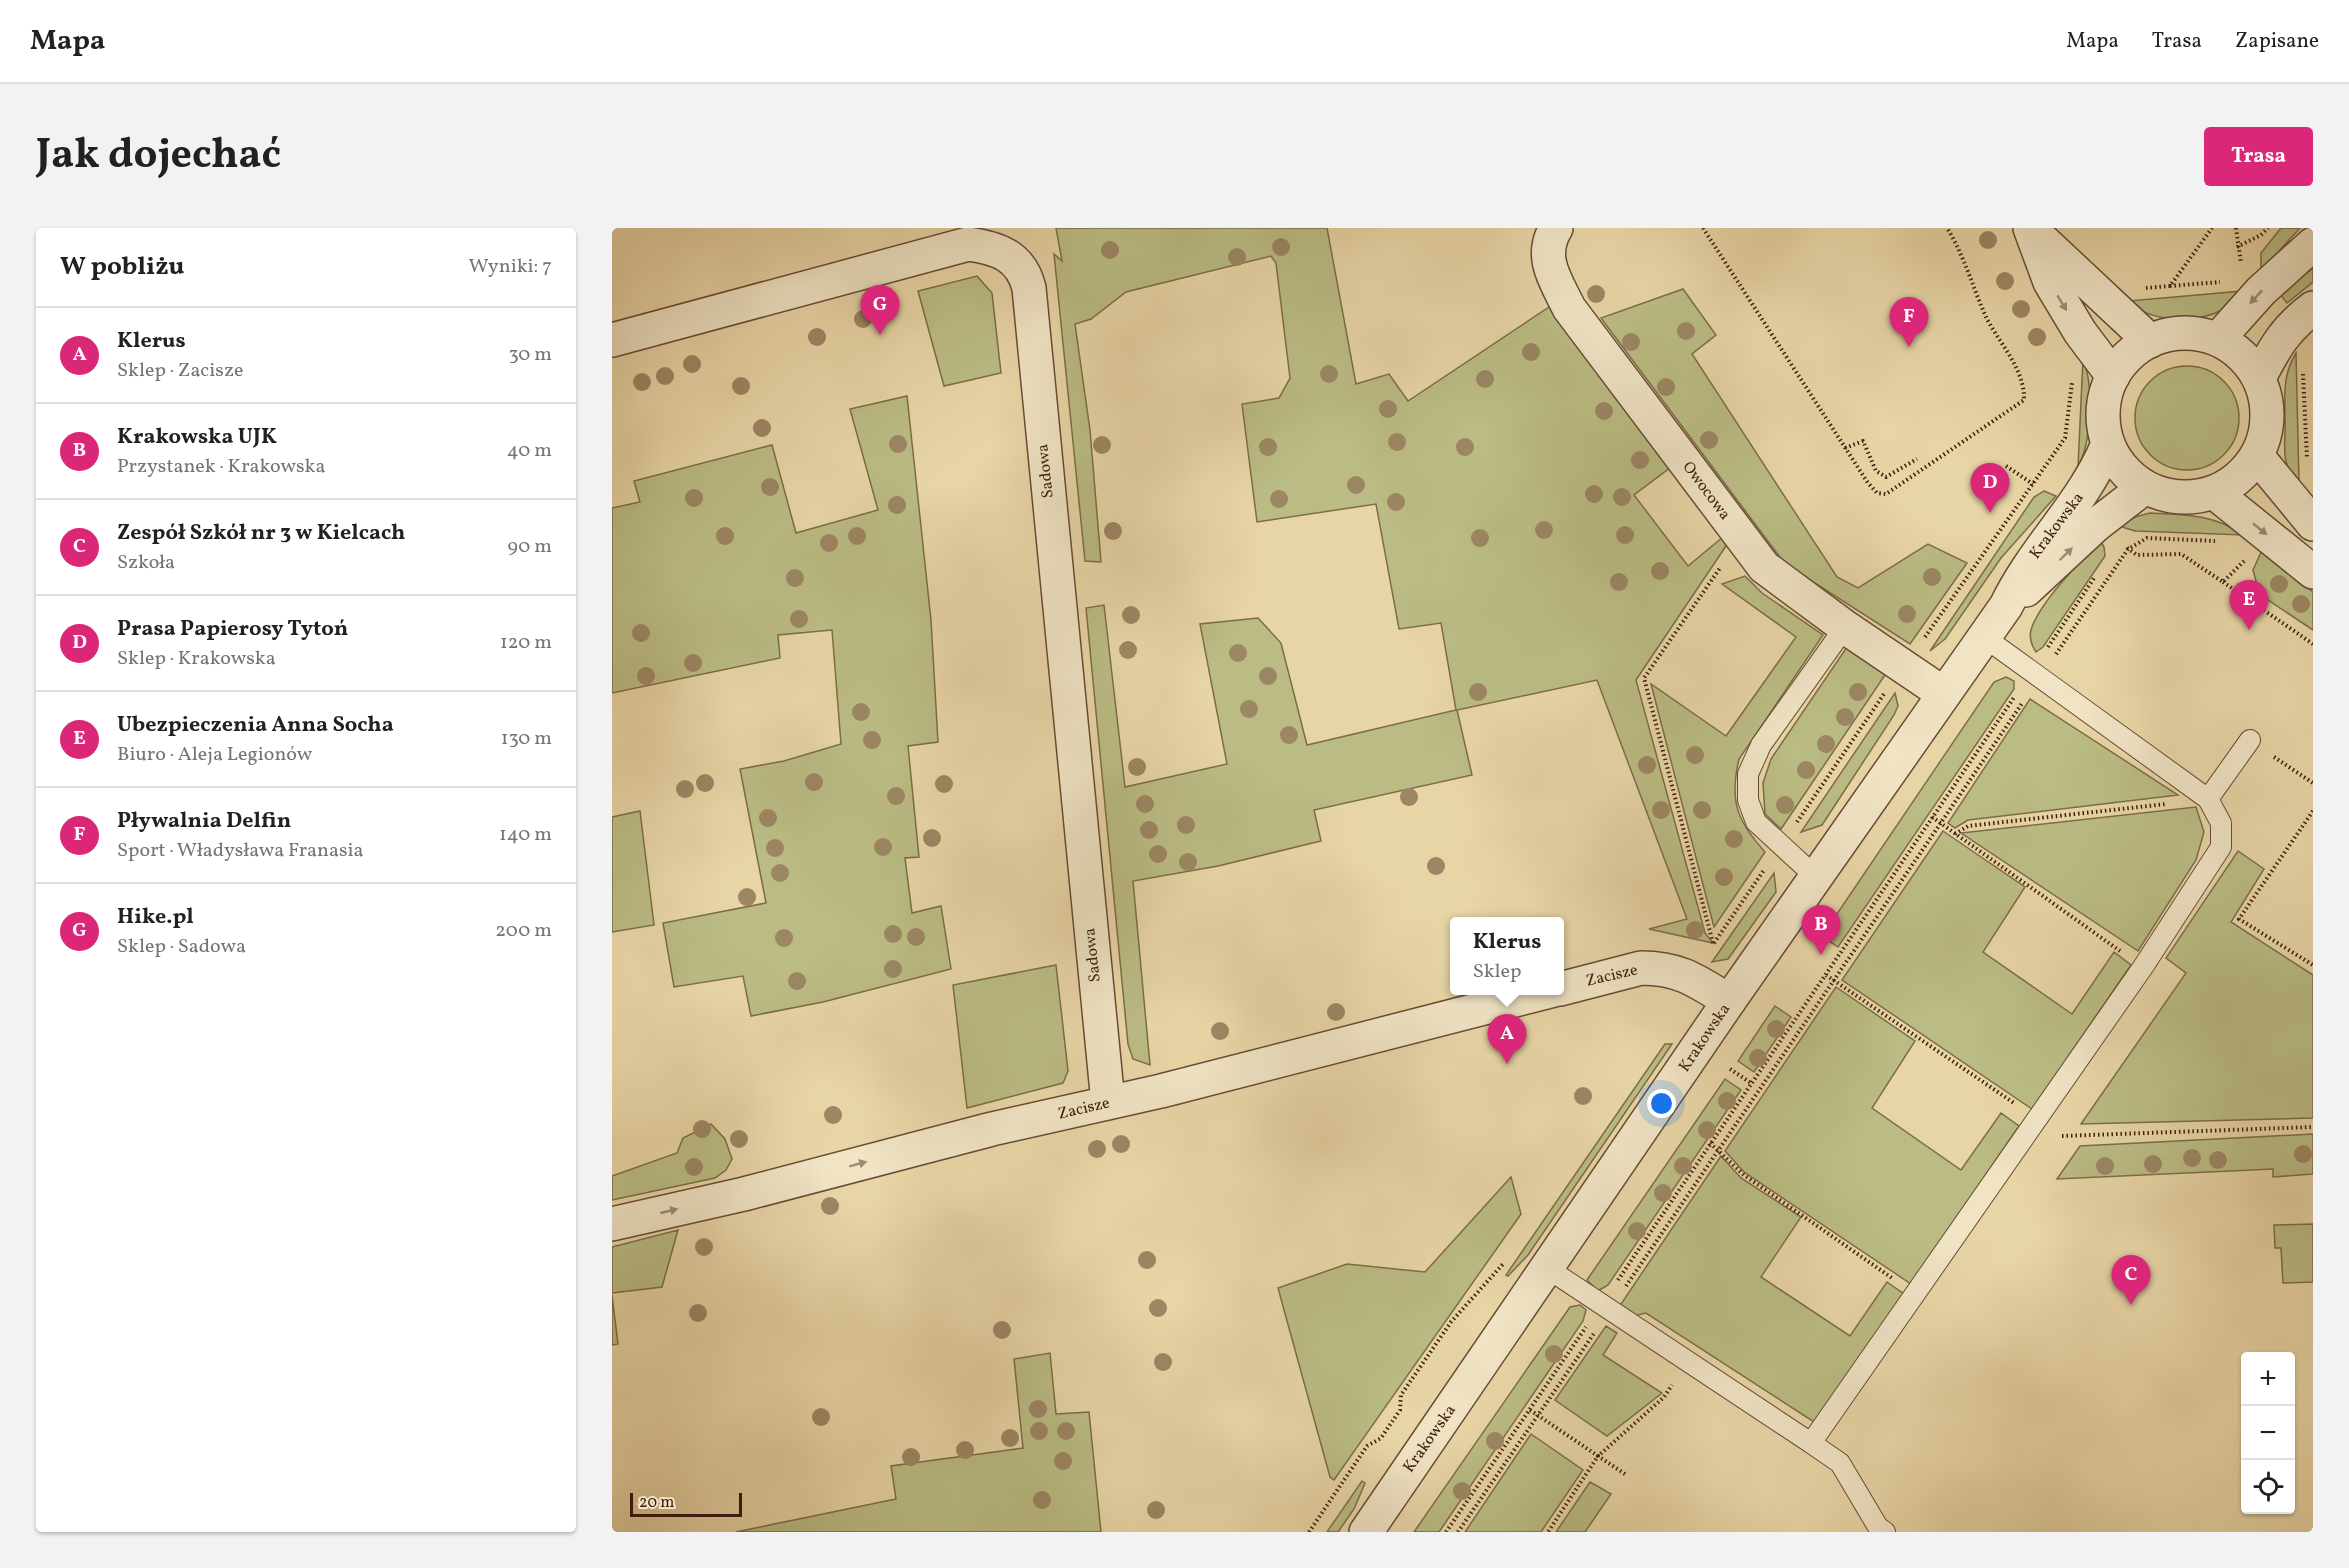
<!DOCTYPE html>
<html lang="pl">
<head>
<meta charset="utf-8">
<style>
  :root { --surface:#fff; --page:#f2f2f2; --text:#202124; --muted:#757577; --line:#e0e0e0; --accent:#db2777 }
  body { margin:0; font-family:Vollkorn,serif; background:var(--page); color:var(--text) }
  .controls { position:absolute; right:18px; bottom:18px; display:grid; overflow:hidden; border-radius:6px; box-shadow:0 2px 4px #0004 }
  .controls button { width:54px; height:54px; display:grid; place-items:center; padding:0; border:0; border-bottom:2px solid var(--line); background:var(--surface); color:var(--text); font:30px sans-serif }
  .scale { position:absolute; left:18px; bottom:15px; width:112px; box-sizing:border-box; padding-left:6px; border:3px solid #3e1d0f; border-top:0; font-size:16px; line-height:21px; white-space:nowrap; color:#3e1d0f; -webkit-text-stroke:4px #f0e4c5; paint-order:stroke }
  .you { position:absolute; left:1050px; top:876px; width:21px; height:21px; margin:-15px; border:4px solid #fff; border-radius:50%; background:#1a73e8; box-shadow:0 0 0 9px #1a73e833 }
  .badge { display:grid; place-items:center; width:39px; height:39px; border-radius:50%; background:var(--accent); color:#fff; font-size:20px; font-weight:700 }
  .pin { position:absolute; translate:-50% -50px; filter:drop-shadow(0 2px 3px #0008) }
  .pin::after { content:''; position:absolute; top:32px; width:21px; height:18px; background:inherit; clip-path:polygon(0 0,100% 0,50% 100%) }
  .popup { position:absolute; left:838px; top:689px; width:114px; height:78px; box-sizing:border-box; display:grid; place-content:center; border-radius:6px; background:var(--surface); filter:drop-shadow(0 2px 4px #0005); font-size:20px; white-space:nowrap; color:var(--muted) }
  .popup b { font-size:22px; color:var(--text) }
  .popup::after { content:''; position:absolute; left:50%; top:100%; margin-left:-12px; border:12px solid transparent; border-top-color:var(--surface) }
  .list { margin:0; padding:0; list-style:none }
  h2 { display:flex; justify-content:space-between; align-items:center; height:78px; margin:0; padding:0 24px; font-size:26px }
  h2 small { font-size:20px; font-weight:400; color:var(--muted) }
  .list li { display:grid; grid-template-columns:39px 1fr auto; gap:18px; align-items:center; box-sizing:border-box; height:96px; padding:0 24px; border-top:2px solid var(--line) }
  .list b { display:block; font-size:22px; white-space:nowrap }
  .list p { margin:0; font-size:20px; white-space:nowrap; color:var(--muted) }
  .list em { font-size:20px; font-style:normal; color:var(--muted) }
  .icon { flex:none; width:33px; height:33px; fill:none; stroke:currentColor; stroke-width:2; stroke-linecap:round; stroke-linejoin:round }
  .map { position:relative; flex:none; width:1701px; height:1304px; overflow:hidden; border-radius:6px }
  header { display:flex; align-items:center; gap:36px; box-sizing:border-box; height:84px; padding:0 30px; background:var(--surface); border-bottom:2px solid var(--line) }
  header strong { font-size:28px }
  nav { display:flex; gap:33px; margin-inline-start:auto; font-size:21px }
  .intro { display:flex; align-items:center; justify-content:space-between; box-sizing:border-box; height:144px; padding:0 36px }
  h1 { margin:0; font-size:42px }
  .button { padding:15px 27px; border-radius:6px; background:var(--accent); color:#fff; font-size:21px; font-weight:700 }
  main { display:flex; gap:36px; padding:0 36px }
  aside { flex:1; background:var(--surface); border-radius:6px; box-shadow:0 2px 4px #0004 }
  .map>svg:first-child { display:block }
  .green { fill:#babc83; stroke:#7c6c49; stroke-width:1.5 }
  .lines { fill:none; stroke-linecap:round; stroke-linejoin:round }
  .service-casing { stroke:#684b35; stroke-width:22 }
  .minor-casing { stroke:#684b35; stroke-width:36 }
  .tertiary-casing { stroke:#684b35; stroke-width:36 }
  .path { stroke:#3e1d0f; stroke-width:4; stroke-dasharray:1.5 3; stroke-linecap:butt }
  .service { stroke:#f0e4c5; stroke-width:20 }
  .minor { stroke:#f0e4c5; stroke-width:33 }
  .tertiary { stroke:#f0e4c5; stroke-width:33 }
  .tree { fill:#9c8663 }
  .oneway { fill:#a08a73 }
  .labels { text-anchor:middle; dominant-baseline:central; stroke-width:5; stroke-linejoin:round; paint-order:stroke }
  .street-label { font-size:16px; fill:#3e1d0f; stroke:#f0e4c5 }
</style>
</head>
<body>
<header>
<strong>Mapa</strong>
<nav><a>Mapa</a><a>Trasa</a><a>Zapisane</a></nav>
</header>
<div class="intro"><h1>Jak dojechać</h1><a class="button">Trasa</a></div>
<main>
<aside>
<h2>W pobliżu<small>Wyniki: 7</small></h2>
<ul class="list">
<li><span class="badge">A</span><div><b>Klerus</b><p>Sklep · Zacisze</p></div><em>30 m</em></li>
<li><span class="badge">B</span><div><b>Krakowska UJK</b><p>Przystanek · Krakowska</p></div><em>40 m</em></li>
<li><span class="badge">C</span><div><b>Zespół Szkół nr 3 w Kielcach</b><p>Szkoła</p></div><em>90 m</em></li>
<li><span class="badge">D</span><div><b>Prasa Papierosy Tytoń</b><p>Sklep · Krakowska</p></div><em>120 m</em></li>
<li><span class="badge">E</span><div><b>Ubezpieczenia Anna Socha</b><p>Biuro · Aleja Legionów</p></div><em>130 m</em></li>
<li><span class="badge">F</span><div><b>Pływalnia Delfin</b><p>Sport · Władysława Franasia</p></div><em>140 m</em></li>
<li><span class="badge">G</span><div><b>Hike.pl</b><p>Sklep · Sadowa</p></div><em>200 m</em></li>
</ul>
</aside>
<div class="map">
<svg width="1701" height="1304" viewBox="0 0 1701 1304">
  <rect width="100%" height="100%" fill="#e8d5a6"/>
  <filter id="stains"><feTurbulence type="fractalNoise" baseFrequency=".00333" numOctaves="4"/><feColorMatrix values="0 0 0 0 .2 0 0 0 0 .09 0 0 0 0 .02 0 0 0 .5 -.17"/></filter>
  <radialGradient id="worn" r=".72"><stop offset=".6" stop-color="#630" stop-opacity="0"/><stop offset="1" stop-color="#630" stop-opacity=".3"/></radialGradient>
  <path class="green" d="M444,0H715L744,156L777,146L796,173L943,75L1059,239L1022,267L1076,338L1111,309L1116,315L1024,452L1093,705L1101,715L1037,701L1075,691L985,452L845,482L860,547L702,582L709,613L606,638L521,653L538,837L521,831L516,816L474,380L492,377L513,559L615,536L588,396L646,390L669,415L695,517L844,482L829,395L787,401L764,276L645,294L630,176L667,170L678,150L664,35L659,28L514,64L479,91L463,96L478,202L489,334L473,333L442,26L450,33Z
    M1669,0H1688L1649,43V25Z
    M1701,40V54L1675,75L1668,66Z
    M365,48L380,65L389,145L332,158L306,63Z
    M1071,61L1104,107L1080,126L1225,349L1246,360L1316,316L1355,335L1298,416L1173,336L989,90Z
    M1631,63C1624,70 1618,78 1610,82C1583,96 1539,95 1516,73Z
    M1684,125L1687,254C1667,237 1674,217 1673,194C1673,168 1670,148 1684,125Z
    M1471,131C1482,158 1480,212 1466,239Z
    M1523 190a52 52 0 1 1 104 0a52 52 0 1 1-104 0Z
    M295,168L319,392L326,514L296,518L307,629L293,630L300,685L329,678L339,741L211,774L139,788L131,748L62,759L51,695L154,675L128,541L172,533L229,516L220,402L166,407L168,430L0,465V280L28,274L22,253L160,217L184,305L266,282L238,181Z
    M1432,263L1444,268L1389,330L1333,411L1318,423L1422,269Z
    M1538,285C1572,287 1602,286 1631,307L1523,303L1507,298L1523,289Z
    M1489,314L1492,319L1493,328L1431,419L1424,424C1420,418 1417,410 1419,402C1426,377 1469,331 1489,314Z
    M1650,322L1701,364V402L1653,370L1647,364L1641,342Z
    M1133,348L1150,365L1211,407L1127,531C1117,573 1125,593 1153,624L1102,699L1039,456L1114,508L1184,409L1110,356Z
    M1235,419L1273,447L1169,601L1153,586L1151,555L1159,531Z
    M1394,449L1402,453V461L1226,719L1210,708L1382,454Z
    M1283,465L1286,478L1282,487L1210,597L1189,604Z
    M1418,471L1566,567L1356,592L1343,600L1336,595Z
    M1584,579L1592,604L1584,632L1526,723L1349,605Z
    M28,583L42,697L0,704V589Z
    M1331,603L1413,659L1371,724L1460,786L1502,724L1519,737L1420,881L1230,752Z
    M1626,623L1652,641L1619,694L1701,747V890L1469,896L1574,745L1554,730Z
    M1162,645L1164,664L1116,731L1100,734Z
    M444,737L456,843L451,855L355,880L341,757Z
    M1224,759L1303,813L1260,880L1349,942L1389,885L1407,898L1299,1056L1132,944L1113,923Z
    M1163,778L1179,789L1142,844L1126,833Z
    M1053,816H1060L916,1027L896,1048L894,1047Z
    M1113,851L1129,862L996,1057L986,1063L975,1052Z
    M99,896L113,911L120,931L114,942L103,950L0,972V948L65,925L71,910Z
    M1701,906V946L1661,949V941L1445,951L1468,918Z
    M1109,928L1129,950L1189,989L1149,1049L1238,1108L1275,1054L1292,1066L1202,1194L1034,1085L1021,1088L1007,1079Z
    M899,949L909,986L722,1252L718,1249L666,1060L735,1036L813,1044Z
    M1701,996V1054L1671,1055L1669,1020H1663L1662,997Z
    M66,1002L50,1059L0,1065V1019Z
    M0,1067L6,1116L0,1117Z
    M968,1077L974,1082L971,1093L827,1304H802L958,1079Z
    M994,1098L1005,1105L991,1127L1050,1165L995,1208L943,1172Z
    M438,1125L444,1186L477,1184L489,1304H124L284,1271L279,1238L411,1220L402,1131Z
    M919,1206L971,1242L929,1304H853Z
    M750,1253L753,1255L742,1281L726,1304H715Z
    M978,1254L999,1266L973,1304H944Z"/>
  <g class="lines">
    <defs>
      <path id="service" d="M1596,571L1638,512
        M1205,650L1144,594L1136,572V546L1149,517L1233,399
        M935,1040L1199,1215L1531,739L1609,619V595L1596,571L1372,409
        M1199,1215L1228,1235L1266,1299L1273,1304"/>
      <path id="minor" d="M944,0C926,29 944,53 957,80L1152,339L1233,399L1332,466
        M1418,0L1438,54L1468,104L1501,148
        M1427,9L1538,113
        M0,112L356,16C386,20 409,28 417,60L496,875
        M948,761L1029,740C1068,740 1085,753 1117,773
        M0,996L132,966L380,901L549,863L942,762"/>
      <path id="tertiary" d="M1491 187a82 82 0 1 1 164 0a82 82 0 1 1-164 0Z
        M1606,111L1649,63L1701,16
        M1647,150C1663,119 1673,101 1701,80
        M1645,228L1701,296
        M1603,265L1701,344
        M1414,362L1484,297L1533,259
        M754,1304L1117,773L1394,378C1422,320 1471,276 1495,218"/>
    </defs>
    <use href="#service" class="service-casing"/>
    <use href="#minor" class="minor-casing"/>
    <use href="#tertiary" class="tertiary-casing"/>
    <path class="path" d="M1091,0L1256,255L1265,265L1274,266L1412,172C1413,141 1387,115 1374,89C1361,60 1352,27 1335,0
      M1624,0L1629,35
      M1625,19L1649,7L1656,0
      M1558,58L1608,54
      M1534,60L1558,58L1600,0
      M1691,146L1695,231
      M1233,220L1251,213L1264,243L1274,249L1305,231
      M1394,238L1421,256
      M1515,320L1525,327L1569,326L1611,354L1632,333
      M1611,354L1701,416
      M1313,409L1453,210L1460,155
      M1436,419L1482,350
      M1444,426L1516,321L1535,310L1603,313
      M1662,529L1701,555
      M1701,583L1627,691L1701,737
      M1320,589L1508,723
      M1185,594L1272,466
      M1343,606L1356,598L1554,576
      M1101,715L1032,450L1108,340
      M1102,715L1152,642
      M1214,747L1402,875
      M1118,841L1139,855
      M1450,908L1701,899
      M1098,915L1132,947L1280,1050
      M1006,1052L1403,468
      M1014,1058L1411,474
      M918,1182L986,1228L936,1304
      M1013,1246L986,1228L1052,1169L1060,1157
      M697,1304L755,1218L769,1210L788,1182L789,1167L839,1094L891,1036
      M834,1304L974,1099
      M846,1304L983,1104"/>
    <use href="#service" class="service"/>
    <use href="#minor" class="minor"/>
    <use href="#tertiary" class="tertiary"/>
  </g>
  <g class="tree">
    <circle cx="1376" cy="12" r="9"/>
    <circle cx="669" cy="19" r="9"/>
    <circle cx="498" cy="22" r="9"/>
    <circle cx="625" cy="29" r="9"/>
    <circle cx="1393" cy="53" r="9"/>
    <circle cx="984" cy="66" r="9"/>
    <circle cx="1409" cy="81" r="9"/>
    <circle cx="251" cy="91" r="9"/>
    <circle cx="1074" cy="103" r="9"/>
    <circle cx="205" cy="109" r="9"/>
    <circle cx="1425" cy="109" r="9"/>
    <circle cx="1019" cy="114" r="9"/>
    <circle cx="919" cy="124" r="9"/>
    <circle cx="80" cy="136" r="9"/>
    <circle cx="717" cy="146" r="9"/>
    <circle cx="53" cy="148" r="9"/>
    <circle cx="873" cy="151" r="9"/>
    <circle cx="30" cy="154" r="9"/>
    <circle cx="129" cy="158" r="9"/>
    <circle cx="1054" cy="159" r="9"/>
    <circle cx="776" cy="181" r="9"/>
    <circle cx="992" cy="183" r="9"/>
    <circle cx="150" cy="200" r="9"/>
    <circle cx="1097" cy="212" r="9"/>
    <circle cx="785" cy="214" r="9"/>
    <circle cx="286" cy="216" r="9"/>
    <circle cx="490" cy="217" r="9"/>
    <circle cx="656" cy="219" r="9"/>
    <circle cx="853" cy="219" r="9"/>
    <circle cx="1028" cy="232" r="9"/>
    <circle cx="744" cy="257" r="9"/>
    <circle cx="158" cy="259" r="9"/>
    <circle cx="982" cy="266" r="9"/>
    <circle cx="1010" cy="269" r="9"/>
    <circle cx="82" cy="270" r="9"/>
    <circle cx="667" cy="271" r="9"/>
    <circle cx="784" cy="274" r="9"/>
    <circle cx="285" cy="277" r="9"/>
    <circle cx="932" cy="302" r="9"/>
    <circle cx="501" cy="303" r="9"/>
    <circle cx="1013" cy="307" r="9"/>
    <circle cx="113" cy="308" r="9"/>
    <circle cx="245" cy="308" r="9"/>
    <circle cx="868" cy="310" r="9"/>
    <circle cx="217" cy="315" r="9"/>
    <circle cx="1048" cy="343" r="9"/>
    <circle cx="1320" cy="349" r="9"/>
    <circle cx="183" cy="350" r="9"/>
    <circle cx="1007" cy="354" r="9"/>
    <circle cx="1667" cy="356" r="9"/>
    <circle cx="1689" cy="376" r="9"/>
    <circle cx="1295" cy="386" r="9"/>
    <circle cx="519" cy="387" r="9"/>
    <circle cx="187" cy="391" r="9"/>
    <circle cx="29" cy="405" r="9"/>
    <circle cx="516" cy="422" r="9"/>
    <circle cx="626" cy="425" r="9"/>
    <circle cx="81" cy="435" r="9"/>
    <circle cx="34" cy="448" r="9"/>
    <circle cx="656" cy="448" r="9"/>
    <circle cx="866" cy="464" r="9"/>
    <circle cx="1246" cy="464" r="9"/>
    <circle cx="637" cy="481" r="9"/>
    <circle cx="249" cy="484" r="9"/>
    <circle cx="1233" cy="489" r="9"/>
    <circle cx="677" cy="507" r="9"/>
    <circle cx="260" cy="512" r="9"/>
    <circle cx="1214" cy="516" r="9"/>
    <circle cx="1083" cy="527" r="9"/>
    <circle cx="1035" cy="537" r="9"/>
    <circle cx="525" cy="539" r="9"/>
    <circle cx="1194" cy="542" r="9"/>
    <circle cx="202" cy="554" r="9"/>
    <circle cx="93" cy="555" r="9"/>
    <circle cx="332" cy="556" r="9"/>
    <circle cx="73" cy="561" r="9"/>
    <circle cx="284" cy="568" r="9"/>
    <circle cx="797" cy="569" r="9"/>
    <circle cx="533" cy="576" r="9"/>
    <circle cx="1173" cy="577" r="9"/>
    <circle cx="1049" cy="582" r="9"/>
    <circle cx="1090" cy="582" r="9"/>
    <circle cx="156" cy="590" r="9"/>
    <circle cx="574" cy="597" r="9"/>
    <circle cx="537" cy="602" r="9"/>
    <circle cx="320" cy="610" r="9"/>
    <circle cx="1122" cy="611" r="9"/>
    <circle cx="271" cy="619" r="9"/>
    <circle cx="163" cy="620" r="9"/>
    <circle cx="546" cy="626" r="9"/>
    <circle cx="576" cy="634" r="9"/>
    <circle cx="824" cy="638" r="9"/>
    <circle cx="168" cy="645" r="9"/>
    <circle cx="1112" cy="649" r="9"/>
    <circle cx="135" cy="669" r="9"/>
    <circle cx="1083" cy="702" r="9"/>
    <circle cx="281" cy="706" r="9"/>
    <circle cx="304" cy="709" r="9"/>
    <circle cx="172" cy="710" r="9"/>
    <circle cx="281" cy="741" r="9"/>
    <circle cx="185" cy="753" r="9"/>
    <circle cx="724" cy="784" r="9"/>
    <circle cx="1164" cy="801" r="9"/>
    <circle cx="608" cy="803" r="9"/>
    <circle cx="1146" cy="830" r="9"/>
    <circle cx="971" cy="868" r="9"/>
    <circle cx="1115" cy="873" r="9"/>
    <circle cx="221" cy="887" r="9"/>
    <circle cx="90" cy="901" r="9"/>
    <circle cx="1095" cy="902" r="9"/>
    <circle cx="127" cy="911" r="9"/>
    <circle cx="509" cy="916" r="9"/>
    <circle cx="485" cy="921" r="9"/>
    <circle cx="1691" cy="926" r="9"/>
    <circle cx="1580" cy="930" r="9"/>
    <circle cx="1606" cy="932" r="9"/>
    <circle cx="1541" cy="936" r="9"/>
    <circle cx="1071" cy="938" r="9"/>
    <circle cx="1493" cy="938" r="9"/>
    <circle cx="82" cy="939" r="9"/>
    <circle cx="1051" cy="965" r="9"/>
    <circle cx="218" cy="978" r="9"/>
    <circle cx="1025" cy="1003" r="9"/>
    <circle cx="92" cy="1019" r="9"/>
    <circle cx="535" cy="1032" r="9"/>
    <circle cx="546" cy="1080" r="9"/>
    <circle cx="86" cy="1085" r="9"/>
    <circle cx="390" cy="1102" r="9"/>
    <circle cx="942" cy="1126" r="9"/>
    <circle cx="551" cy="1134" r="9"/>
    <circle cx="426" cy="1181" r="9"/>
    <circle cx="209" cy="1189" r="9"/>
    <circle cx="427" cy="1203" r="9"/>
    <circle cx="454" cy="1203" r="9"/>
    <circle cx="398" cy="1210" r="9"/>
    <circle cx="883" cy="1213" r="9"/>
    <circle cx="353" cy="1222" r="9"/>
    <circle cx="299" cy="1229" r="9"/>
    <circle cx="451" cy="1233" r="9"/>
    <circle cx="850" cy="1263" r="9"/>
    <circle cx="430" cy="1272" r="9"/>
    <circle cx="544" cy="1282" r="9"/>
  </g>
  <defs><path id="oneway-solid" d="M-6-.8H1V-3.2L6.5 0L1 3.2V.8H-6Z" transform="scale(1.5)"/></defs>
  <g class="oneway">
    <use href="#oneway-solid" transform="translate(1644 69) rotate(133)"/>
    <use href="#oneway-solid" transform="translate(1450 75) rotate(59)"/>
    <use href="#oneway-solid" transform="translate(1648 301) rotate(39)"/>
    <use href="#oneway-solid" transform="translate(1454 326) rotate(-44)"/>
    <use href="#oneway-solid" transform="translate(246 936) rotate(-15)"/>
    <use href="#oneway-solid" transform="translate(57 983) rotate(-13)"/>
  </g>
  <g class="labels">
    <g class="street-label">
      <text transform="translate(434 243) rotate(-96)">Sadowa</text>
      <text transform="translate(1094 263) rotate(53)">Owocowa</text>
      <text transform="translate(1445 298) rotate(-53)">Krakowska</text>
      <text transform="translate(481 727) rotate(-96)">Sadowa</text>
      <text transform="translate(1000 748) rotate(-13)">Zacisze</text>
      <text transform="translate(1093 810) rotate(-56)">Krakowska</text>
      <text transform="translate(472 881) rotate(-13)">Zacisze</text>
      <text transform="translate(818 1211) rotate(-55)">Krakowska</text>
    </g>
  </g>
  <rect width="100%" height="100%" filter="url(#stains)"/>
  <rect width="100%" height="100%" fill="url(#worn)"/>
</svg>
<div class="controls">
<button>+</button>
<button>−</button>
<button><svg class="icon" aria-label="locate" viewBox="0 0 24 24"><circle cx="12" cy="12" r="6"/><path d="M12 2v4M12 18v4M2 12h4M18 12h4"/></svg></button>
</div>
<div class="scale">20 m</div>
<div class="you"></div>
<div class="pin badge" style="left:895px;top:836px">A</div>
<div class="popup"><b>Klerus</b>Sklep</div>
<div class="pin badge" style="left:1209px;top:727px">B</div>
<div class="pin badge" style="left:1519px;top:1077px">C</div>
<div class="pin badge" style="left:1378px;top:285px">D</div>
<div class="pin badge" style="left:1637px;top:402px">E</div>
<div class="pin badge" style="left:1297px;top:119px">F</div>
<div class="pin badge" style="left:268px;top:107px">G</div>
</div>
</main>
</body>
</html>
